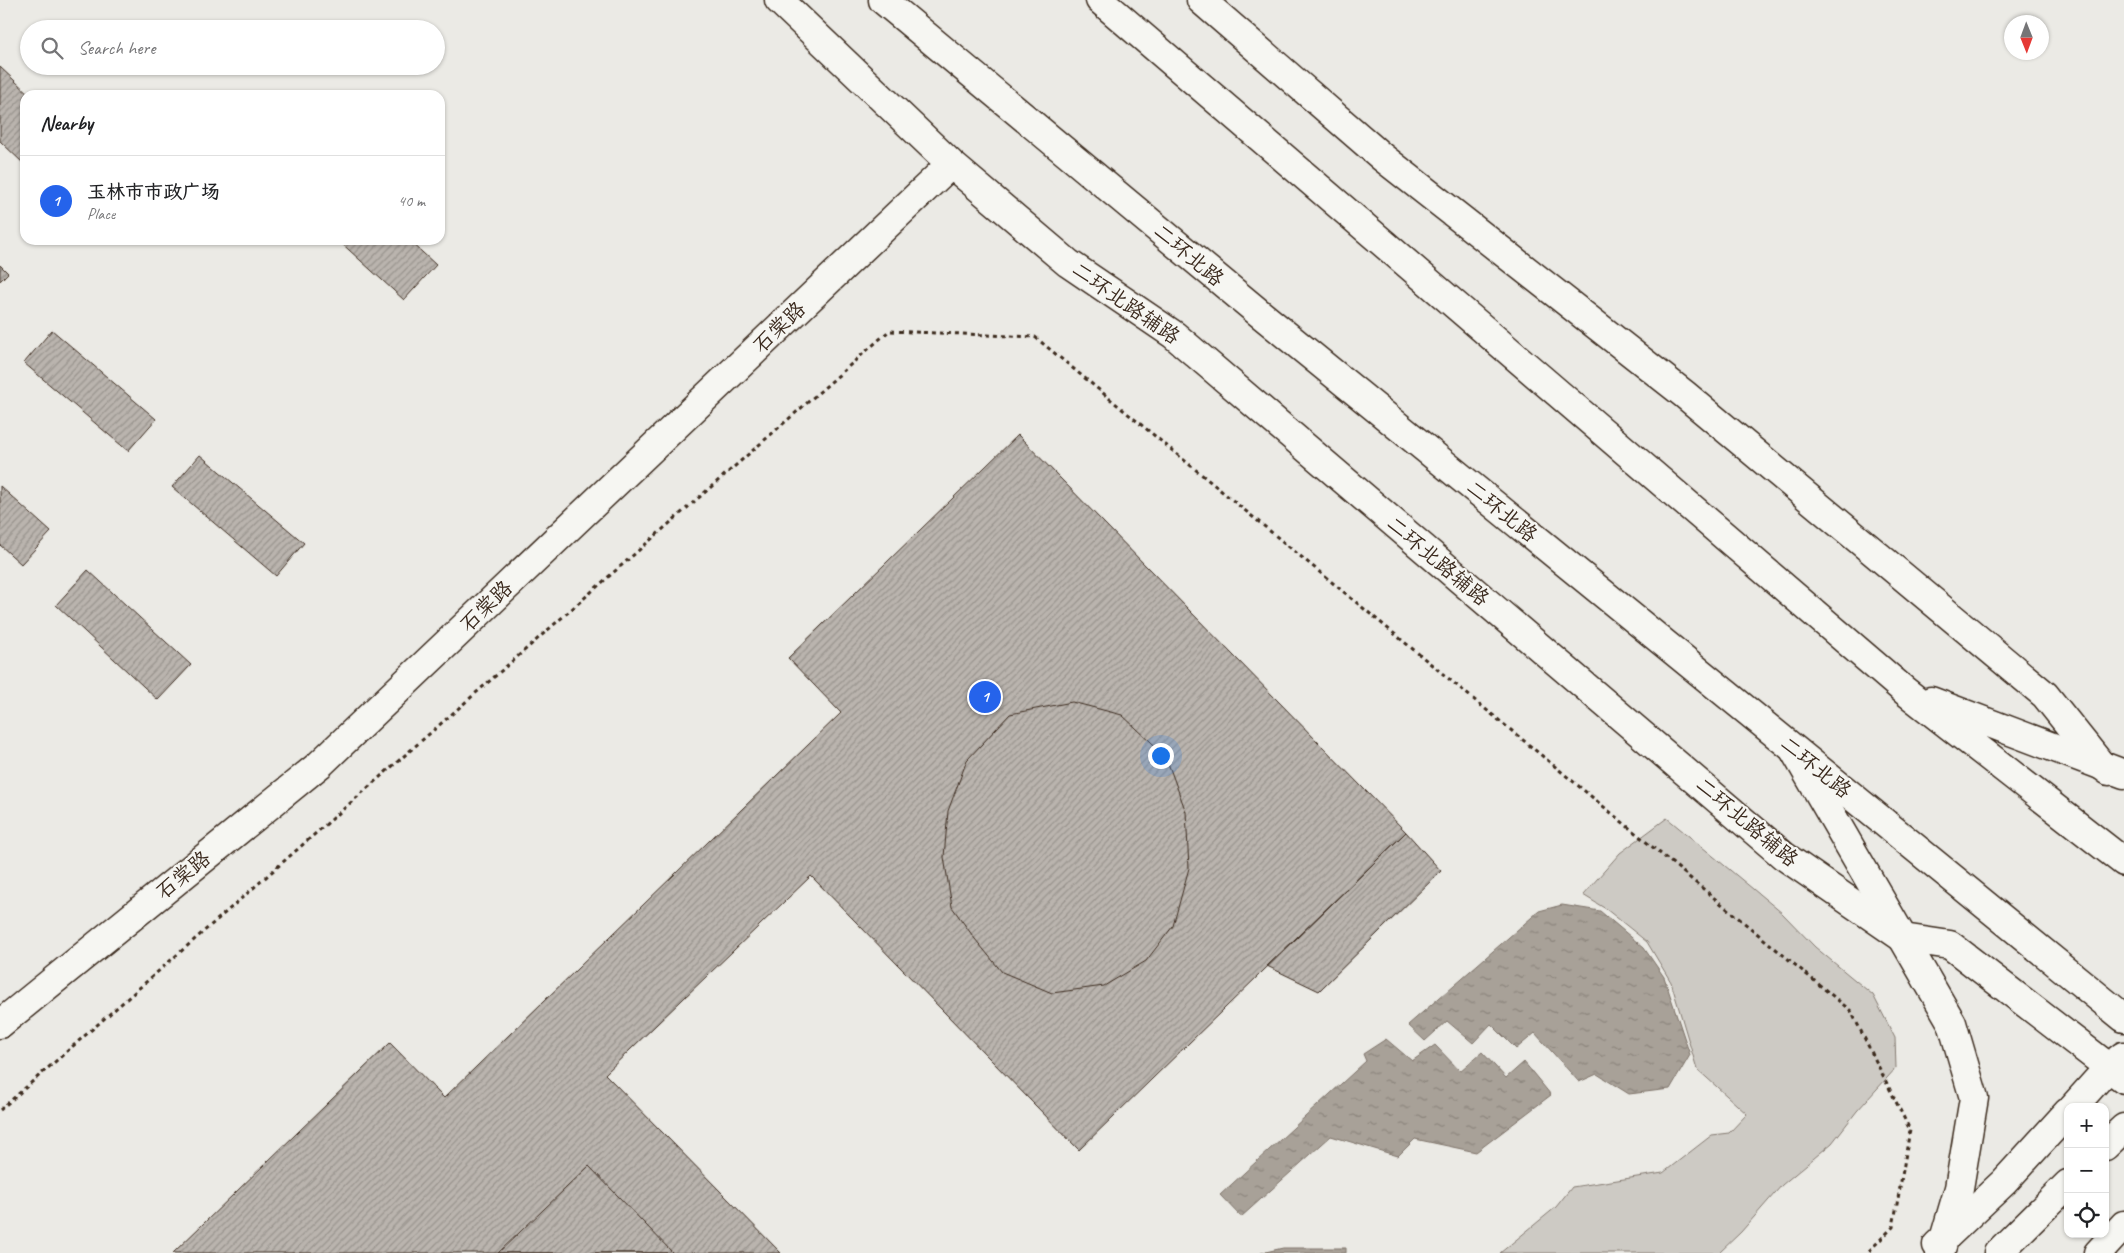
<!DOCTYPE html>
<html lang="en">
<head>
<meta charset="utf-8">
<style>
  :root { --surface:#fff; --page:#f2f2f2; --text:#202124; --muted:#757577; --line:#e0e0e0; --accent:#2563eb }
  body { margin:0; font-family:Caveat,"LXGW WenKai TC",sans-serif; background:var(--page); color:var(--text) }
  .controls { position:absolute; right:15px; bottom:15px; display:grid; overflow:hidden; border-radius:10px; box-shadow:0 1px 4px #0004 }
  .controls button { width:45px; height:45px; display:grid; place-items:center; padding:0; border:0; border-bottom:1px solid var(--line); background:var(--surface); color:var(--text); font:25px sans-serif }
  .compass { position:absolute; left:2004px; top:15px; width:45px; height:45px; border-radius:50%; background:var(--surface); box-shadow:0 1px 4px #0004; rotate:179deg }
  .you { position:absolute; left:1160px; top:755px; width:18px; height:18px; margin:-12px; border:4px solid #fff; border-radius:50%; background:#1a73e8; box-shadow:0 0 0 8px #1a73e833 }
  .badge { display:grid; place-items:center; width:32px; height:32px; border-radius:50%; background:var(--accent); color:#fff; font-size:16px; font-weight:700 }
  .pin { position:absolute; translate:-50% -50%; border:2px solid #fff; box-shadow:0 1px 5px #0006 }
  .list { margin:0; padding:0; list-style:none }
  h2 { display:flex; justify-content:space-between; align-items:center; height:65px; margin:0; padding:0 20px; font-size:21px }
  h2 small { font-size:16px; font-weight:400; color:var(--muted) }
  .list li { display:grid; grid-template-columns:32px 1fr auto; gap:15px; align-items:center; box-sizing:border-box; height:90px; padding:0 20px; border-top:1px solid var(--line) }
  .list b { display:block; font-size:19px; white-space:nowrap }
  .list p { margin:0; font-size:16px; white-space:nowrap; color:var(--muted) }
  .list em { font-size:16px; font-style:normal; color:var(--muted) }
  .icon { flex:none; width:28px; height:28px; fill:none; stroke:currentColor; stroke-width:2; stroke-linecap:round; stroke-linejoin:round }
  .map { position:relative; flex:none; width:2124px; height:1253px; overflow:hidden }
  .search { position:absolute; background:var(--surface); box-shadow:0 1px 4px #0004; left:20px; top:20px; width:425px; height:55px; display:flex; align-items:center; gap:12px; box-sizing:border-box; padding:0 18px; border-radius:28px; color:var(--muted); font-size:19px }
  .panel { position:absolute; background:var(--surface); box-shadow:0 1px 4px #0004; left:20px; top:90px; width:425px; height:155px; border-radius:15px }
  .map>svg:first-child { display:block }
  .green { fill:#cdcac4; stroke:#847a71 }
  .water { fill:url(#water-ripples); stroke:#7c7167 }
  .building { fill:url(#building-hatch); stroke:#3b2a1e }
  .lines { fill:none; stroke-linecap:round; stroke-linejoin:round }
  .minor-casing { stroke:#3b2a1e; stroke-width:31 }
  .major-casing { stroke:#3b2a1e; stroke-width:31 }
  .highway-casing { stroke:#3b2a1e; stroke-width:31 }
  .path { stroke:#3b2a1e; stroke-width:3; stroke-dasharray:4 4; stroke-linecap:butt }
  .minor { stroke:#f6f6f2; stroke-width:28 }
  .major { stroke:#f6f6f2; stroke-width:28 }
  .highway { stroke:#f6f6f2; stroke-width:28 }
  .labels { text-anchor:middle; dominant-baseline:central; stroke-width:4.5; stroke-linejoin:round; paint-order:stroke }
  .street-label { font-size:21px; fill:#3b2a1e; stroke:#f6f6f2 }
</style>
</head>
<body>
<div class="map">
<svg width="2124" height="1253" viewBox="0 0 2124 1253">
  <defs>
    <pattern id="water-ripples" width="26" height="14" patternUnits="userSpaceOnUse" patternTransform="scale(1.25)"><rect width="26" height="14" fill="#a8a198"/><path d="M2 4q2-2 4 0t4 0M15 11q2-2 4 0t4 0" fill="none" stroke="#8a837b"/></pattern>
    <pattern id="building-hatch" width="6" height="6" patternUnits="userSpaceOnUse" patternTransform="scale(1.25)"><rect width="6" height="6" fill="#bab4ae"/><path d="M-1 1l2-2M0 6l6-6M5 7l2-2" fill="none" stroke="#98938d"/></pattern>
  </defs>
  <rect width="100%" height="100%" fill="#ebeae5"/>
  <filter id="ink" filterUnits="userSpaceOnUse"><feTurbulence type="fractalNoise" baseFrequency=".02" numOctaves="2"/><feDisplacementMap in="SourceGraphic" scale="10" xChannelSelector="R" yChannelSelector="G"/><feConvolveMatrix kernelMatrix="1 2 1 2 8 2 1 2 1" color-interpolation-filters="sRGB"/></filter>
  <g filter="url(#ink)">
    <path class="green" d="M1667,818L1782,913L1815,947L1873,995L1895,1038L1896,1068L1857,1111L1832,1143L1782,1185L1741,1232L1719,1253H1500L1556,1207L1572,1187L1663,1173L1712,1135L1729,1133L1747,1114L1697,1069L1671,982L1647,942L1606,909L1583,895L1620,853Z"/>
    <path class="water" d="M1562,905L1600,911L1644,948L1664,977L1690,1055L1670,1089L1629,1094L1597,1074L1579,1082L1535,1033L1516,1049L1491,1024L1473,1043L1447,1021L1425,1041L1408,1025L1539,911Z
      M1386,1039L1412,1061L1435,1045L1460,1071L1482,1052L1506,1078L1524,1062L1551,1095L1476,1152L1415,1139L1398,1156L1331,1136L1241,1217L1220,1195L1366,1061L1363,1054Z
      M1283,1248H1346V1253H1261Z"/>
    <path class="building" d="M0,67L30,95H25V165L0,141Z
      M338,240H409L436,265L404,300Z
      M0,265L8,273L0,281Z
      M52,330L156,419L128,451L24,363Z
      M1018,435L1406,832L1079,1150L811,876L605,1074L781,1253H173L390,1043L444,1098L841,713L788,658Z
      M200,455L304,543L276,576L172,487Z
      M0,486L51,532L21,564L0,545Z
      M88,570L191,665L158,700L56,605Z
      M1072,702L1122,715L1165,755L1186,812L1189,868L1173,926L1146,961L1104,986L1052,993L1002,972L975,939L952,907L944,857L948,811L967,760L1010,714Z
      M1406,832L1441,871L1319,991L1267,966Z
      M589,1166L673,1253H498Z"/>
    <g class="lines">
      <defs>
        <path id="minor" d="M779,0L951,164L1068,263L1174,335L1784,856L1903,938L1950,945L2124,1079
          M1201,0L1382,157L1684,394L2045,695L2101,765L2109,771
          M0,1024L319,765L951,164
          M2073,1107L2109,1067L2123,1056
          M1937,1245L2004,1182L2068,1112"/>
        <path id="major" d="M1794,750L1952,1023L1974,1098L1959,1188L1940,1253
          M2105,1146L2124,1128
          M1998,1253L2068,1184
          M2098,1253L2124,1225"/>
        <path id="highway" d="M883,0L1258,312L2124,1018
          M1100,0L1905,691L2124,862
          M1931,701L2124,774"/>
      </defs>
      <use href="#minor" class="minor-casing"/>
      <use href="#major" class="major-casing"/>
      <use href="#highway" class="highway-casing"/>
      <path class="path" d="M0,1110L889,331L1035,337L1851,1011L1910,1130L1893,1227L1867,1253"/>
      <use href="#minor" class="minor"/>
      <use href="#major" class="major"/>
      <use href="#highway" class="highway"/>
    </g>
  </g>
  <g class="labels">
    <g class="street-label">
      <text transform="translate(1189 255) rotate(40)">二环北路</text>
      <text transform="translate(1126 303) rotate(35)">二环北路辅路</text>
      <text transform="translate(779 327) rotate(-44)">石棠路</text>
      <text transform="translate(1502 511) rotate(39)">二环北路</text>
      <text transform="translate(1438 561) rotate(40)">二环北路辅路</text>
      <text transform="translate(486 606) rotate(-44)">石棠路</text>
      <text transform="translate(1816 767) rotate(39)">二环北路</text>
      <text transform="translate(1747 822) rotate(40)">二环北路辅路</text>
      <text transform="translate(183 875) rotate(-39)">石棠路</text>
    </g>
  </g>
</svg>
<div class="controls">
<button>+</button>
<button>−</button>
<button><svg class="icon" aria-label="locate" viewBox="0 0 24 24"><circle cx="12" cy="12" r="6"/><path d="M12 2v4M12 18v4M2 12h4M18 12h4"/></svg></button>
</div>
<svg class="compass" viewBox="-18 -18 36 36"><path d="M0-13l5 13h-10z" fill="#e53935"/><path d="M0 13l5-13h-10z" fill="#757577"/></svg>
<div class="you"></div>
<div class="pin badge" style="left:985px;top:697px">1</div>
<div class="search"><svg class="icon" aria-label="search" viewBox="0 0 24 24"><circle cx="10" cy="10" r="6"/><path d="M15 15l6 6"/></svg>Search here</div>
<section class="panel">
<h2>Nearby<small></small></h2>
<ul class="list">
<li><span class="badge">1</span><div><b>玉林市市政广场</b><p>Place</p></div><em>40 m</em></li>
</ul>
</section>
</div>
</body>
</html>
